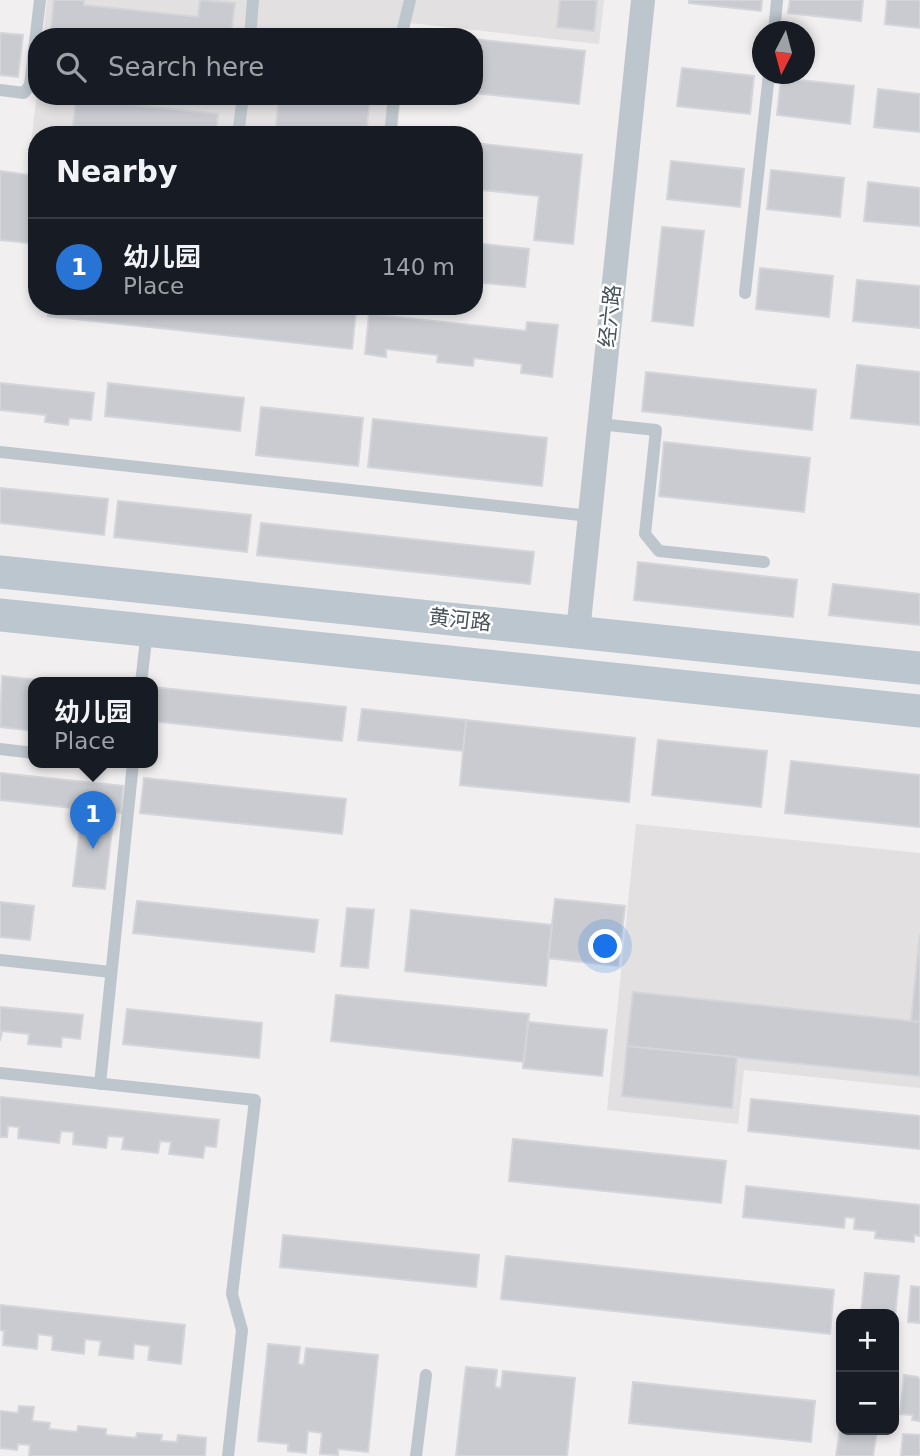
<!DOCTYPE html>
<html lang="en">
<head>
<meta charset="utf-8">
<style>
  :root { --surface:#171b24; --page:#20242c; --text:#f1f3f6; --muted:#9ea1a6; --line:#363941; --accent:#2774d4 }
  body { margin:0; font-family:"DejaVu Sans","Noto Sans SC",sans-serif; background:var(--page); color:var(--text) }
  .controls { position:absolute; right:21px; bottom:21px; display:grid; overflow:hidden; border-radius:14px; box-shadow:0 4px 10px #0003 }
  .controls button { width:63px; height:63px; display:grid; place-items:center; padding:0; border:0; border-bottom:2px solid var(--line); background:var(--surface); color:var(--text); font:35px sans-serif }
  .compass { position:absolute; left:752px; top:21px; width:63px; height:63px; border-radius:50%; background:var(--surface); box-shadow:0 4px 10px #0003; rotate:186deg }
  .you { position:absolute; left:606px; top:947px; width:24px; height:24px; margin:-18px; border:5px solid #fff; border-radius:50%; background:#1a73e8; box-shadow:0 0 0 10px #1a73e833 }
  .badge { display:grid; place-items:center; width:46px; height:46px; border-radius:50%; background:var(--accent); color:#fff; font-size:23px; font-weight:700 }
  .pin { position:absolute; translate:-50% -58px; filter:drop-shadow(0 2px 4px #0008) }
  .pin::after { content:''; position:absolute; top:37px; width:24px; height:21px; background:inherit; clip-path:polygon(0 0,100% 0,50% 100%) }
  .popup { position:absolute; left:28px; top:677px; width:130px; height:91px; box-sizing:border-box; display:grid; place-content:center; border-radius:14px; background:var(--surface); filter:drop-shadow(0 2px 5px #0005); font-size:23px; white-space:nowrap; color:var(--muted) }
  .popup b { font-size:26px; color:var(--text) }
  .popup::after { content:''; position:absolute; left:50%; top:100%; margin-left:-14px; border:14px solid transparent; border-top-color:var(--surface) }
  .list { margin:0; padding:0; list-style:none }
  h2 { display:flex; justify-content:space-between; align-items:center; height:91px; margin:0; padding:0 28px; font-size:30px }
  h2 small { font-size:23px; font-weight:400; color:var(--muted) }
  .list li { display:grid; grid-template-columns:46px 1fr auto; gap:21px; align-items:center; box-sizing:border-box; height:98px; padding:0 28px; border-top:2px solid var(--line) }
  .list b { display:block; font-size:26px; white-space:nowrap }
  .list p { margin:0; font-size:23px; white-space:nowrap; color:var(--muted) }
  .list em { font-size:23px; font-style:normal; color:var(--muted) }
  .icon { flex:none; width:38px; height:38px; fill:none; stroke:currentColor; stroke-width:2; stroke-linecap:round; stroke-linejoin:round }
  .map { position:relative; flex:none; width:920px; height:1456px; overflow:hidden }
  .search { position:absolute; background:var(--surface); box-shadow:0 4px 10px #0003; left:28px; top:28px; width:455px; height:77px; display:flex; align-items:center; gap:18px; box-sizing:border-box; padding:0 24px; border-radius:28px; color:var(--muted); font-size:26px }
  .panel { position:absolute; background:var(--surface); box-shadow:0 4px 10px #0003; left:28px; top:126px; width:455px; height:189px; border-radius:28px }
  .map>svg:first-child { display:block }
  .education { fill:#e2e0e0 }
  .building { fill:#c9cbd1; stroke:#d3d5da; stroke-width:2 }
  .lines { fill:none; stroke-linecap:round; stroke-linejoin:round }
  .service { stroke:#bec6cd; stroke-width:12 }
  .minor { stroke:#bec6cd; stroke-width:24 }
  .secondary { stroke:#bcc6cf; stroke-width:33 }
  .labels { text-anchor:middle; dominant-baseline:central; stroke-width:5; stroke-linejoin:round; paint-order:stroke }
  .street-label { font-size:21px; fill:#48525b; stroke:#fff }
</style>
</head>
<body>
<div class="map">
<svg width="920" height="1456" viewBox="0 0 920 1456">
  <rect width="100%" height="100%" fill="#f1efef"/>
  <path class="education" d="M47,0H604L599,44L410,23L408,37H43Z
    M37,93V96H401L397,135H37V162L29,161Z
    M636,824L920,853V1088L744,1070L738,1124L607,1110Z"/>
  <path class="building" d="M54,0H84V5L198,17L200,0L235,3L231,37H50Z
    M560,0H597L594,31L557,27Z
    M689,0H762L761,11L689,3Z
    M790,0H863L861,21L788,13Z
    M887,0H920V28L885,24Z
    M0,33L23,35L18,77L0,75Z
    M474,39L585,51L579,104L474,93Z
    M682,68L754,76L750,114L677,106Z
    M781,78L854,86L850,124L777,115Z
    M878,89L920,94V132L874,127Z
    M279,96H370L366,135H275Z
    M76,99L218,114L216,135H72Z
    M474,143L582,155L573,244L534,240L539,196L474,189Z
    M671,161L744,169L740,207L667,199Z
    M771,170L844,178L840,217L767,209Z
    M0,171L37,176V244L0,240Z
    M868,182L920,188V226L864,221Z
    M662,227L704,231L693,326L652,321Z
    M474,243L529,249L525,287L474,282Z
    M760,268L833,276L829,317L756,309Z
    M857,280L920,286V328L853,321Z
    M49,306H317L356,311L352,349L48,316Z
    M369,314L526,331L527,322L558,325L552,377L521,373L522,364L474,358L473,366L437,362L438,355L386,349V357L365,354Z
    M857,365L920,372V425L851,418Z
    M646,372L816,390L812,430L642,411Z
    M0,383L94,393L91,420L69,418L68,425L45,422L46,415L0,410Z
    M108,383L244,398L240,431L105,416Z
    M261,407L363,418L358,466L256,455Z
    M373,419L547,438L542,486L368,467Z
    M664,442L810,458L804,512L659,496Z
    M0,488L108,499L104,535L0,523Z
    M118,501L251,515L247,552L114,537Z
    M261,523L534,552L530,584L257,555Z
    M638,562L797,580L793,617L634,600Z
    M833,584L920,594V625L829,615Z
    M2,676L66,683H34V731L0,727Z
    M152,687L346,707L342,741L152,721Z
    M362,709L466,720L463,751L358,740Z
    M466,720L635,738L629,802L460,785Z
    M658,740L767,751L761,807L652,795Z
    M791,761L920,775V827L785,813Z
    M0,773L123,786L121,813L114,812L105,889L73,886L82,809L0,800Z
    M144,778L346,799L342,834L140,813Z
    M555,899L625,906L618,966L548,958Z
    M137,901L318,920L314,952L133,933Z
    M0,902L34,906L30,940L0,937Z
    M347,908L374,910L368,968L341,966Z
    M411,910L552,925L546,986L405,971Z
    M920,934V1022L911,1021Z
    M633,992L920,1022V1076L627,1046Z
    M336,995L529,1014L524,1062L331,1041Z
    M0,1007L83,1015L80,1039L62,1037L61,1047L28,1044L29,1034L2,1031L0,1041Z
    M127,1009L262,1023L259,1058L123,1044Z
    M528,1022L607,1030L602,1076L523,1068Z
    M627,1046L737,1057L732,1108L622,1096Z
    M0,1097L219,1120L216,1147L205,1146L203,1158L169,1154L171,1142L160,1141L158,1153L122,1149L124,1137L108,1136L106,1148L73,1144L74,1132L61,1131L59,1143L18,1138L19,1127L8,1126L7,1137H0Z
    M751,1099L920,1116V1149L748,1131Z
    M513,1139L726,1161L721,1203L509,1181Z
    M746,1186L920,1205V1236L914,1235V1242L875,1238L876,1231L854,1229L855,1218L845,1217L844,1228L743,1217Z
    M283,1235L479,1255L476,1287L280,1267Z
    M506,1256L834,1290L830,1334L501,1299Z
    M865,1273L899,1276L894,1327V1314H861Z
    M911,1286L920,1287V1323L908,1322Z
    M0,1305L185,1325L181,1364L148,1360L150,1346L134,1344L133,1359L99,1355L101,1341L85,1339L84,1354L52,1350L53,1336L38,1334L37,1349L3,1345L4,1331L0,1330Z
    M268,1344L300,1347L298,1364L304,1365L306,1348L378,1355L368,1452L338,1449V1455L320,1454L322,1433L308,1431L306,1453L288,1451V1444L258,1441Z
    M466,1367L497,1370L495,1387L501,1388L503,1371L575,1378L567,1456H456Z
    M904,1375L918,1377L920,1381V1421L912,1420L913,1415L900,1414Z
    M633,1382L815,1401L811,1442L629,1423Z
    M19,1406L34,1407L32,1421L50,1423L49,1429L77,1432L78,1426L106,1429V1435L136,1438L137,1433L162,1435L161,1441L177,1442L178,1435L206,1438L205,1456H29L30,1445L18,1444L17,1450L0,1448V1411L18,1413Z
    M841,1423V1430H877L873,1456H836Z
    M903,1434L920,1435V1456H901Z"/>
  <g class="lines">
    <path class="service" d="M774,32L777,0
      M250,37L253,0
      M401,37L410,0
      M0,90L24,93L30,85L40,0
      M238,135L243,96
      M390,135L394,96
      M745,293L769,74
      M599,424L656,430L645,534L659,551L764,562
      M0,452L590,516
      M141,683L147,631
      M0,749L34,753
      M0,960L111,972
      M0,1073L255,1100L232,1294L242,1330L228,1456
      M100,1084L133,763
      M416,1456L426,1375"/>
    <path class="minor" d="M578,632L643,0"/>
    <path class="secondary" d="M0,572L920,668
      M0,615L920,711"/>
  </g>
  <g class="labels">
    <g class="street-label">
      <text transform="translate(610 316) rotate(-84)">经六路</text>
      <text transform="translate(460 620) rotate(6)">黄河路</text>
    </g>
  </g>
</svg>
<div class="controls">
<button>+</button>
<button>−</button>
</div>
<svg class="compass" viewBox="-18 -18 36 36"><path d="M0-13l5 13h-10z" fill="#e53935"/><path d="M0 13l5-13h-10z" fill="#9ea1a6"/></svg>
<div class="you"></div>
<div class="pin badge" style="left:93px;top:849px">1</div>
<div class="popup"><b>幼儿园</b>Place</div>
<div class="search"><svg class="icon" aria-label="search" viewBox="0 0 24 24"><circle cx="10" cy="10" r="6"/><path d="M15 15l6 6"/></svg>Search here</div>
<section class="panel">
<h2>Nearby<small></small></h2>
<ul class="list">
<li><span class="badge">1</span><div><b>幼儿园</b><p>Place</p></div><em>140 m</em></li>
</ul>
</section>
</div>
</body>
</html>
